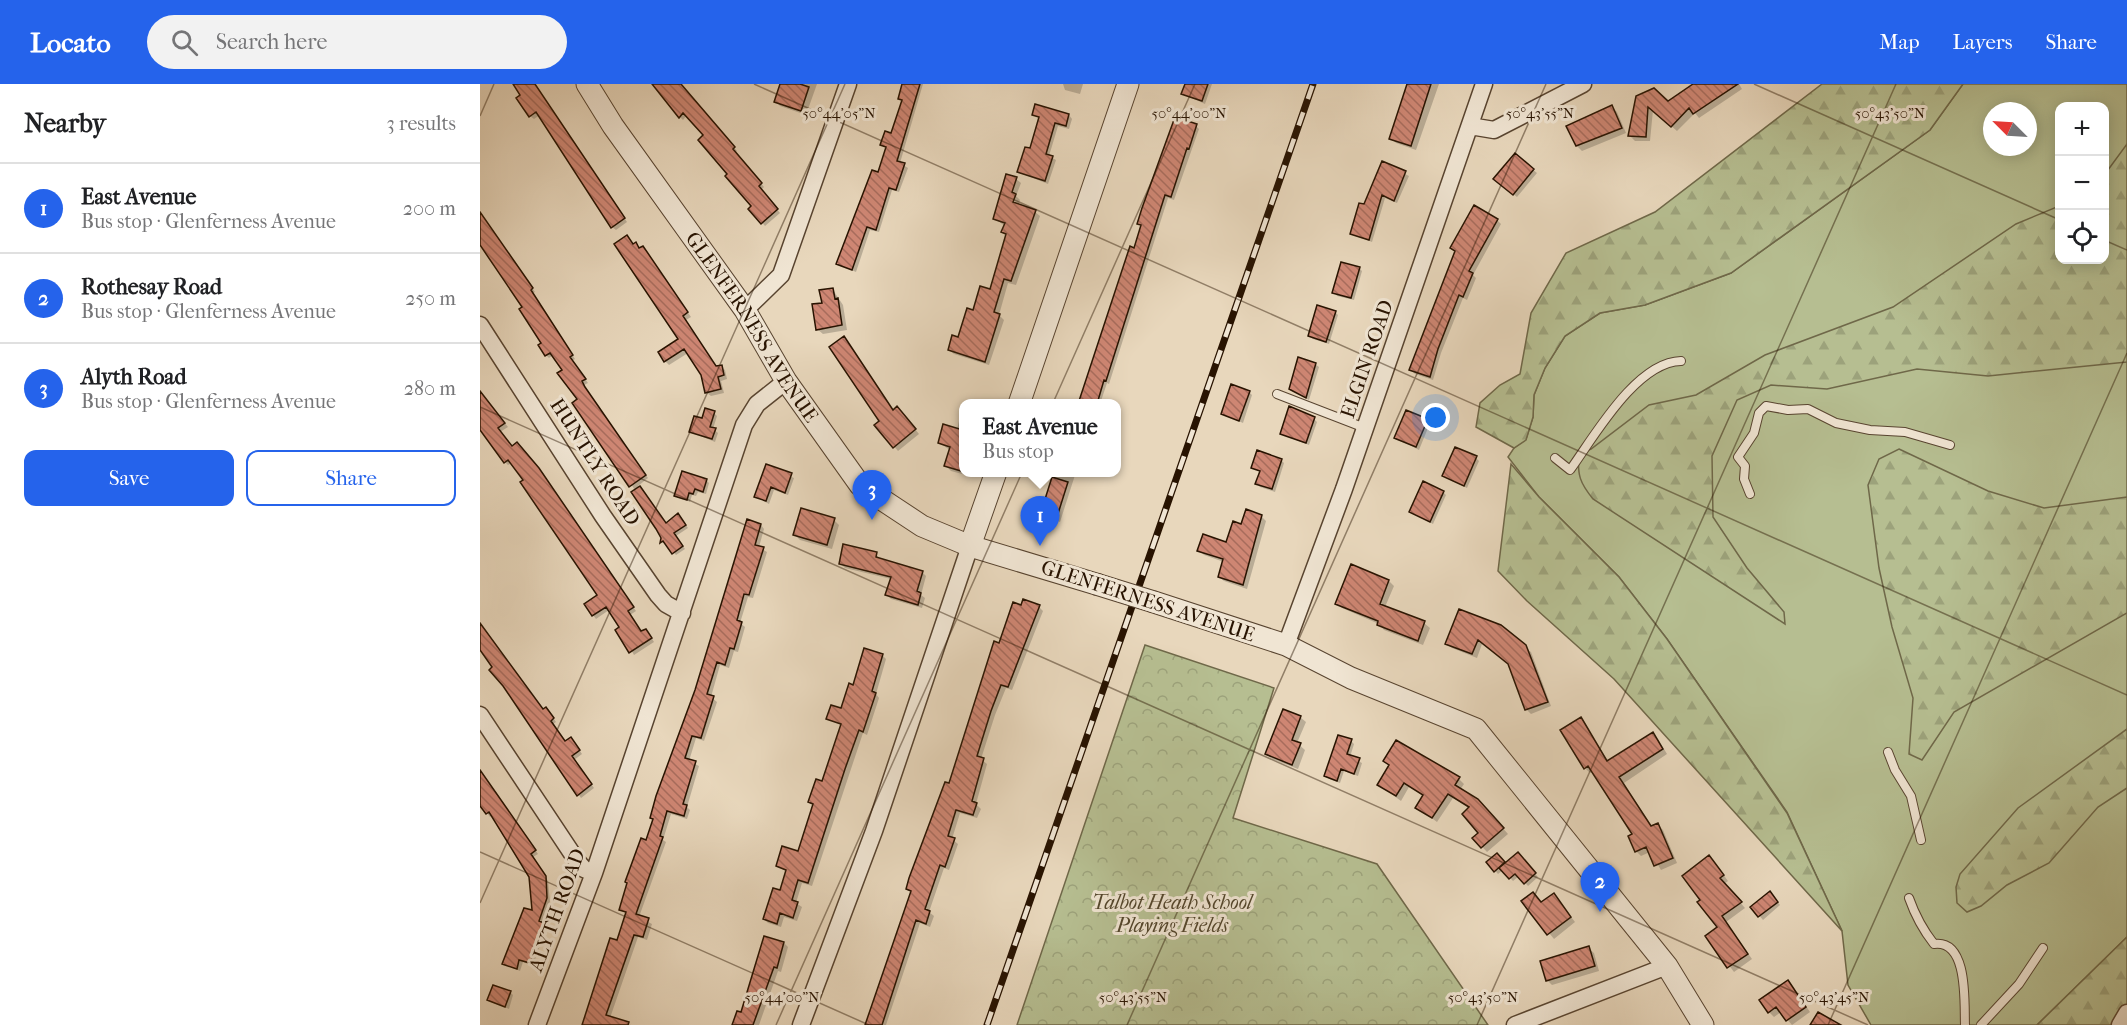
<!DOCTYPE html>
<html lang="en">
<head>
<meta charset="utf-8">
<style>
  :root { --surface:#fff; --page:#f2f2f2; --text:#202124; --muted:#757577; --line:#e0e0e0; --accent:#2563eb }
  body { margin:0; font-family:"IM FELL French Canon",serif; background:var(--page); color:var(--text) }
  .controls { position:absolute; right:18px; top:18px; display:grid; overflow:hidden; border-radius:12px; box-shadow:0 3px 15px #0003 }
  .controls button { width:54px; height:54px; display:grid; place-items:center; padding:0; border:0; border-bottom:2px solid var(--line); background:var(--surface); color:var(--text); font:30px sans-serif }
  .compass { position:absolute; left:1503px; top:18px; width:54px; height:54px; border-radius:50%; background:var(--surface); box-shadow:0 3px 15px #0003; rotate:294deg }
  .you { position:absolute; left:956px; top:334px; width:21px; height:21px; margin:-15px; border:4px solid #fff; border-radius:50%; background:#1a73e8; box-shadow:0 0 0 9px #1a73e833 }
  .badge { display:grid; place-items:center; width:39px; height:39px; border-radius:50%; background:var(--accent); color:#fff; font-size:20px; font-weight:700 }
  .pin { position:absolute; translate:-50% -50px; filter:drop-shadow(0 2px 3px #0008) }
  .pin::after { content:''; position:absolute; top:32px; width:21px; height:18px; background:inherit; clip-path:polygon(0 0,100% 0,50% 100%) }
  .popup { position:absolute; left:479px; top:315px; width:162px; height:78px; box-sizing:border-box; display:grid; place-content:center; border-radius:12px; background:var(--surface); filter:drop-shadow(0 2px 4px #0005); font-size:20px; white-space:nowrap; color:var(--muted) }
  .popup b { font-size:22px; color:var(--text) }
  .popup::after { content:''; position:absolute; left:50%; top:100%; margin-left:-12px; border:12px solid transparent; border-top-color:var(--surface) }
  .list { margin:0; padding:0; list-style:none }
  h2 { display:flex; justify-content:space-between; align-items:center; height:78px; margin:0; padding:0 24px; font-size:26px }
  h2 small { font-size:20px; font-weight:400; color:var(--muted) }
  .list li { display:grid; grid-template-columns:39px 1fr auto; gap:18px; align-items:center; box-sizing:border-box; height:90px; padding:0 24px; border-top:2px solid var(--line) }
  .list b { display:block; font-size:22px; white-space:nowrap }
  .list p { margin:0; font-size:20px; white-space:nowrap; color:var(--muted) }
  .list em { font-size:20px; font-style:normal; color:var(--muted) }
  .actions { display:flex; gap:12px; padding:18px 24px }
  .actions a { flex:1; padding:14px 0; border:2px solid var(--accent); border-radius:12px; text-align:center; font-size:21px; color:var(--accent) }
  .actions .main { background:var(--accent); color:#fff }
  .icon { flex:none; width:33px; height:33px; fill:none; stroke:currentColor; stroke-width:2; stroke-linecap:round; stroke-linejoin:round }
  .map { position:relative; flex:none; width:1647px; height:941px; overflow:hidden }
  header { display:flex; align-items:center; gap:36px; box-sizing:border-box; height:84px; padding:0 30px; background:var(--accent); color:#fff }
  header strong { font-size:28px }
  nav { display:flex; gap:33px; margin-inline-start:auto; font-size:21px }
  .search { width:420px; height:54px; background:var(--page); display:flex; align-items:center; gap:15px; box-sizing:border-box; padding:0 21px; border-radius:33px; color:var(--muted); font-size:22px }
  main { display:flex }
  aside { flex:1; background:var(--surface) }
  .map>svg:first-child { display:block }
  .green { fill:#b6be91; stroke:#6f6849; stroke-width:1.5; fill-rule:evenodd }
  .forest { fill:url(#forest-firs); stroke:#6f6849; stroke-width:1.5 }
  .park { fill:url(#park-crowns); stroke:#6f6849; stroke-width:1.5 }
  .shadow { fill:#0003 }
  .building { fill:url(#building-back-hatch); stroke:#281301; stroke-width:1.5 }
  .lines { fill:none; stroke-linecap:round; stroke-linejoin:round }
  .service-casing { stroke:#584430; stroke-width:10 }
  .minor-casing { stroke:#584430; stroke-width:19 }
  .tertiary-casing { stroke:#584430; stroke-width:23 }
  .service { stroke:#f0e5d3; stroke-width:8 }
  .minor { stroke:#f0e5d3; stroke-width:16 }
  .tertiary { stroke:#f0e5d3; stroke-width:21 }
  .rail-casing { stroke:#281301; stroke-width:7 }
  .rail { stroke:#f0e5d3; stroke-width:4.5; stroke-dasharray:14; stroke-linecap:butt }
  .tertiary-bridge-casing { stroke:#584430; stroke-width:23; stroke-linecap:butt }
  .tertiary-bridge { stroke:#f0e5d3; stroke-width:21 }
  .ticks { fill:none; stroke:#281301; stroke-width:1.5; stroke-opacity:0.45 }
  .labels { text-anchor:middle; dominant-baseline:central; stroke-width:6; stroke-linejoin:round; paint-order:stroke }
  .street-label { font-size:20px; fill:#281301; stroke:#f0e5d3 }
  .park-label { font-size:20px; font-style:italic; fill:#53462c; stroke:#f0e5d3 }
  .ticks-label { font-size:15px; text-anchor:middle; fill:#281301; stroke:#f0e5d3; stroke-width:6; stroke-linejoin:round; paint-order:stroke }
</style>
</head>
<body>
<header>
<strong>Locato</strong>
<div class="search"><svg class="icon" aria-label="search" viewBox="0 0 24 24"><circle cx="10" cy="10" r="6"/><path d="M15 15l6 6"/></svg>Search here</div>
<nav><a>Map</a><a>Layers</a><a>Share</a></nav>
</header>
<main>
<aside>
<h2>Nearby<small>3 results</small></h2>
<ul class="list">
<li><span class="badge">1</span><div><b>East Avenue</b><p>Bus stop · Glenferness Avenue</p></div><em>200 m</em></li>
<li><span class="badge">2</span><div><b>Rothesay Road</b><p>Bus stop · Glenferness Avenue</p></div><em>250 m</em></li>
<li><span class="badge">3</span><div><b>Alyth Road</b><p>Bus stop · Glenferness Avenue</p></div><em>280 m</em></li>
</ul>
<div class="actions"><a class="main">Save</a><a>Share</a></div>
</aside>
<div class="map">
<svg width="1647" height="941" viewBox="0 0 1647 941">
  <defs>
    <pattern id="forest-firs" width="22" height="20" patternUnits="userSpaceOnUse" patternTransform="scale(1.5)"><rect width="22" height="20" fill="#b6be91"/><path d="M5 1l3.5 6h-7zM16 11l3.5 6h-7z" fill="#9ca27b"/></pattern>
    <pattern id="park-crowns" width="20" height="18" patternUnits="userSpaceOnUse" patternTransform="scale(1.5)"><rect width="20" height="18" fill="#b6be91"/><path d="M2 6a3 3 0 1 1 6 0M12 15a3 3 0 1 1 6 0" fill="none" stroke="#9ca27b"/></pattern>
    <pattern id="building-back-hatch" width="6" height="6" patternUnits="userSpaceOnUse" patternTransform="scale(1.5)"><rect width="6" height="6" fill="#ce8673"/><path d="M-1 5l2 2M0 0l6 6M5-1l2 2" fill="none" stroke="#a76c5c"/></pattern>
  </defs>
  <rect width="100%" height="100%" fill="#e8d7bc"/>
  <filter id="stains"><feTurbulence type="fractalNoise" baseFrequency=".00333" numOctaves="4"/><feColorMatrix values="0 0 0 0 .2 0 0 0 0 .09 0 0 0 0 .02 0 0 0 .5 -.17"/></filter>
  <radialGradient id="worn" r=".72"><stop offset=".6" stop-color="#630" stop-opacity="0"/><stop offset="1" stop-color="#630" stop-opacity=".3"/></radialGradient>
  <path class="green" d="M1483,0H1647V853L1557,941H1391L1368,901L1362,847L1307,728L1187,555L1139,493L1059,413L1028,373L1034,364L1046,355L1053,333L1054,311L1065,284L1085,252L1120,229L1165,221L1251,189L1450,46ZM1580,22H1624V176H1580ZM1512,27H1548V63H1512Z"/>
  <path class="forest" d="M1342,0H1483L1450,46L1251,189L1165,221L1120,229L1085,252L1065,284L1054,311L1053,333L1046,356L1034,364L996,343L1000,319L1020,301L1040,290L1051,229L1086,169L1175,128Z
    M1647,60V278L1508,292L1437,285L1347,305L1291,301L1257,316L1232,372L1233,433L1267,484L1304,528L1305,540L1113,415C1100,399 1097,391 1099,370L1111,365L1169,321L1216,311L1285,271L1413,223L1536,140L1579,122L1580,176H1624L1625,90Z
    M1419,365L1508,407L1564,424L1647,413V529L1474,628L1442,676L1429,670L1433,614L1412,543L1399,484L1388,401L1399,375Z
    M1031,380L1059,413L1139,493L1187,555L1307,729L1362,847L1134,595L1047,517L1018,487Z
    M1647,645V704L1618,723L1569,779L1527,801L1501,822L1487,828L1477,819L1476,803L1480,790L1538,724Z
    M1647,853V929L1640,941H1557Z"/>
  <path class="park" d="M665,561L794,604L753,734L897,780L1008,941H537Z"/>
  <path class="shadow" d="M35,0H55L147,138L136,146L132,143L60,31L54,35L50,32Z
    M175,0H200L257,67L255,69L284,103L281,106L300,129L285,142L270,125L273,122L225,51L207,31L203,36L200,33Z
    M302,0H337L326,31L300,22L296,17Z
    M424,0H443L420,79L428,84L419,108L412,106L399,148L390,146L376,188L358,180L399,90L407,64L402,60L412,51L423,18L419,15Z
    M583,0H603L600,10L585,6Z
    M706,0H732L725,20L703,10Z
    M929,0H959L936,66L916,59L911,54Z
    M1216,0H1259L1262,5L1219,34L1215,29L1197,47L1173,26L1170,57H1155L1150,52L1157,13L1188,19Z
    M1132,23L1137,28L1146,49L1102,67L1097,62Z
    M554,31H589L592,35L589,45L578,42L569,72L576,76L568,100L538,88L551,66L560,35Z
    M716,42L719,45L694,116L688,114L629,300L627,299L620,320H599L655,165L662,143L659,139Z
    M1035,71L1057,89L1037,113L1018,98Z
    M903,79L929,92L917,119L905,114L892,158L872,150Z
    M536,95L541,99L536,112L540,116L538,122L555,128L560,132L536,201L528,199L519,231L524,236L509,281L474,270L469,266L479,255L494,228L511,206L527,152L523,148L525,142L515,135Z
    M0,130L55,208L53,209L95,275L92,277L108,299L104,301L108,308L168,394L158,402L186,440L201,434L208,444L196,452L205,465L196,471L186,459H182L183,454L84,286L73,271L69,274L66,271L44,224L0,159Z
    M1017,136L1021,140L993,191L996,194L987,216L983,214L961,269L953,296L935,290L931,286L976,168L972,164Z
    M153,162L167,168L211,233L206,236L236,284L241,283L245,286L247,295L241,297L244,309L231,312L227,309L222,291L208,269L189,281L185,277L200,256Z
    M879,184L882,187L874,216L857,212L854,208Z
    M353,206L363,221L367,246L343,250L337,245L343,220Z
    M855,228L858,231L849,260L833,255L829,252Z
    M364,254L414,327L421,328L439,350L418,367L396,341L401,337Z
    M835,280L839,283L829,316L810,304Z
    M0,308L28,343L20,348L32,364L40,363L70,400L115,470L156,527L150,531L162,549L169,550L174,558L154,571L129,526L116,535L113,531L119,512L45,396L32,379L28,381L25,378L0,343Z
    M769,308L772,311L763,339L743,330Z
    M234,329L237,332L233,345L238,349L235,358L211,348Z
    M834,335L837,338L829,361L801,350Z
    M947,336L950,339L939,366L916,354Z
    M479,337L484,338L486,391L471,387L466,382L470,366L459,359L477,346Z
    M996,374L999,377L987,404L964,392Z
    M801,376L804,379L795,408L780,403L777,400L781,388L773,384Z
    M286,382L314,394L308,411L294,406L289,420L276,413Z
    M576,388H596L580,438L561,430Z
    M226,396L229,399L226,410L218,408L216,412L212,411L210,418L196,411Z
    M963,408L966,411L953,440L931,428Z
    M781,432L786,437L767,505L744,497L739,493L744,478L724,471L719,466L747,460L762,442Z
    M354,436L359,441L352,465L320,456L314,450Z
    M281,441L284,445L279,463L287,468L273,514L268,513L260,539L265,543L258,568L254,567L249,584L240,581L231,613L237,618L224,657L216,654L209,677L219,682L207,723L210,726L207,735L191,730L183,756L186,758L159,833L172,840L167,856L158,853L130,934L151,941H104L138,858L147,830L140,826L174,737L171,734Z
    M396,470L400,476L442,488L446,492L441,511L445,514L442,524L411,515L407,511L411,495L365,484L360,479Z
    M909,497L914,502L905,523L944,539L950,544L943,561L904,546L899,540L862,524L857,519Z
    M542,522L559,523L563,527L532,606L526,604L515,631L501,675L507,680L496,720L501,725L497,734L480,729L472,755L478,760L469,786L464,784L449,828L454,832L450,843L440,839L406,941H385L432,809L428,804L470,701L520,561Z
    M979,527L1051,568L1071,622L1051,630L1046,625L1030,581L1002,560L997,574L972,564L967,560Z
    M0,539L63,627L69,628L76,638L73,640L86,658H94L102,670L94,676L114,704L101,714L0,563Z
    M402,571L406,575L396,610L399,614L387,651L383,649L332,802L322,799L316,819L322,823L317,837L304,833L301,843L288,839L284,835L301,808L307,788L298,782L319,769L334,722L329,718L343,699L362,642L348,634L362,626L374,603Z
    M820,633L826,638L817,659L825,666L818,685L792,675L787,670Z
    M1100,635L1129,678L1172,650L1178,655L1187,670L1144,699L1172,743L1178,741L1183,746L1197,779L1181,786L1170,768L1161,772L1156,767L1155,751L1114,687L1110,689L1105,684Z
    M871,657L874,660L870,673L882,679L878,692L864,687L860,699L849,695L845,691Z
    M0,687L58,770L53,773L68,797L70,818L62,840L66,843L53,882L43,878L40,887L24,880L53,829L51,793L12,731L10,733L0,719Z
    M979,695L984,700L980,706L1003,722L1028,750L1007,768L994,754L1000,749L990,725L973,714L957,738L937,723L944,712L929,703L921,717L899,701Z
    M1038,770L1058,793L1048,802L1039,792L1033,797L1023,786L1018,790L1008,778L1017,771L1026,780Z
    M1234,778L1248,797L1244,800L1265,824L1246,838L1272,875L1254,888L1227,852L1239,844Z
    M1293,812L1300,821L1283,836L1272,823Z
    M1043,817L1062,820L1079,817L1095,838L1074,855Z
    M304,859L308,863L301,888L298,887L279,941H254Z
    M1108,864L1114,869L1119,887L1072,901L1067,896Z
    M1313,903L1330,928L1312,941L1301,928L1294,933L1289,928Z
    M30,908L33,911L29,925L9,916Z"/>
  <path class="building" d="M33,0H55L145,134L131,144L56,28L49,33L36,14L40,11Z
    M172,0H201L255,63L253,65L282,99L279,102L298,125L281,140L268,125L271,122L245,92L247,90L218,56L223,51L203,29L199,34Z
    M300,0H320L329,3L321,27L294,18Z
    M422,0H440L417,77L425,79L416,106L409,104L396,146L387,143L372,186L356,180L392,86L398,88L406,63L400,61L405,47L411,49L422,16L418,15Z
    M705,0H728L722,17L701,10Z
    M927,0H951L931,62L909,55Z
    M1213,0H1258L1213,30L1209,24L1191,43L1168,23L1166,53L1148,52L1156,12L1174,4L1188,17Z
    M555,20L589,30L586,42L575,39L566,70L573,72L565,97L537,88L545,63L550,64L559,33L552,31Z
    M1132,21L1142,44L1096,62L1086,42Z
    M695,33L717,40L709,65L707,64L691,113L685,111L626,297L624,296L617,320H598L650,162L654,164L661,141L657,140L662,124Z
    M1035,69L1054,85L1033,111L1013,95Z
    M902,77L926,87L914,117L902,111L889,156L870,150L879,119L884,120Z
    M526,90L537,93L532,108L536,110L533,118L556,126L531,197L524,195L514,228L520,230L505,278L468,266L472,251L478,253L487,224L493,226L500,202L510,205L526,150L521,148L525,139L513,135Z
    M994,121L1018,135L989,187L993,189L983,213L979,211L958,265L950,293L929,286L975,167L970,164Z
    M0,128L53,204L51,206L93,271L90,273L106,295L102,297L105,303L166,391L149,403L92,319L97,315L77,289L82,286L70,269L65,272L58,261L61,259L39,225L42,223L0,161Z
    M147,151L153,160L156,158L159,164L163,162L208,228L203,232L236,282L242,281L244,291L238,293L241,305L225,309L221,291L204,265L184,278L178,268L198,255L134,160Z
    M861,178L880,183L871,214L852,209Z
    M353,204L355,215L358,214L362,241L336,246L332,220L342,219L339,206Z
    M837,221L856,227L846,258L828,252Z
    M364,252L413,326L417,322L436,345L413,364L394,341L399,337L349,263Z
    M818,273L836,279L826,314L809,305Z
    M751,300L770,307L759,337L741,330Z
    M0,307L25,339L18,344L32,362L37,358L59,384L154,523L148,527L161,547L166,545L172,554L149,569L135,546L139,543L126,523L112,532L104,520L117,511L40,398L43,396L28,376L24,379L0,346Z
    M809,322L835,333L826,359L800,350Z
    M225,324L235,327L230,343L236,344L232,355L209,348L214,332L222,334Z
    M926,326L948,335L936,363L914,354Z
    M463,340L483,346V377L481,387L464,382L470,363L458,359Z
    M975,363L997,372L984,402L962,392Z
    M777,366L802,375L792,405L775,400L780,387L771,384Z
    M286,380L312,389L305,409L291,403L286,417L274,413Z
    M202,387L227,395L223,408L215,405L213,410L209,409L207,416L194,412Z
    M572,393L588,398L576,436L560,431Z
    M943,397L964,407L950,438L929,428Z
    M160,402L186,439L198,429L206,441L194,449L203,462L192,470L183,457L180,459L181,454L176,445L151,408Z
    M321,424L355,434L347,461L313,451Z
    M766,425L782,431L763,501L738,493L743,475L717,467L723,450L746,458L753,437L761,440Z
    M267,435L281,440L275,461L284,463L269,511L264,510L257,536L262,538L254,565L250,564L245,581L237,578L227,610L234,612L221,654L212,652L205,674L216,677L203,720L207,721L204,732L187,727L180,752L183,753L156,830L169,834L163,853L154,851L126,931L149,938L148,941H102L130,854L137,856L146,828L139,826L147,799L145,798L161,754L166,756L173,735L170,734L176,712L215,606Z
    M363,460L397,468L396,473L443,487L437,507L441,509L438,521L405,511L411,493L359,480Z
    M871,480L909,496L900,520L945,537L938,557L897,541L898,537L855,520Z
    M543,515L560,521L528,603L521,601L511,627L497,672L504,674L492,717L497,719L493,731L476,726L468,752L475,754L465,783L460,781L445,825L450,827L446,840L436,836L402,941H385L431,807L426,805L429,794L465,698L469,699L514,557L519,559L533,518L541,521Z
    M979,525L1021,541L1046,561L1068,618L1045,626L1028,580L998,556L992,570L965,560Z
    M0,539L63,625L66,623L74,634L71,637L85,657L91,653L100,666L92,672L112,700L97,712L23,602L9,586L12,583L0,566Z
    M384,564L403,570L392,607L396,609L383,648L379,646L365,685L328,799L318,796L312,816L318,818L313,834L300,829L297,840L283,835L293,804L300,806L306,786L296,782L302,762L318,767L333,720L328,718L336,695L342,697L361,640L346,635L351,621L361,624L369,599L373,601Z
    M803,625L821,632L812,656L821,659L812,681L785,670Z
    M1101,633L1127,677L1173,648L1183,665L1139,693L1171,742L1178,739L1193,774L1174,782L1166,763L1155,768L1148,752L1152,750L1108,682L1104,685L1080,646Z
    M858,651L872,655L867,670L880,674L874,690L861,685L857,697L844,692Z
    M916,656L980,693L975,701L998,715L1024,744L1001,764L992,754L998,749L982,730L989,723L968,710L952,734L935,724L943,711L924,699L916,712L897,701L909,681L903,677Z
    M0,686L56,766L51,770L66,792L67,814L59,837L64,839L50,879L39,876L37,885L22,880L44,824L52,826L49,793L9,728L6,730L0,722Z
    M1038,768L1056,789L1044,800L1035,790L1029,795L1019,784Z
    M1017,769L1025,778L1014,788L1006,778Z
    M1229,771L1244,791L1240,794L1262,818L1242,832L1268,870L1247,884L1225,852L1237,843L1217,818L1220,816L1202,792Z
    M1290,807L1298,818L1278,833L1270,823Z
    M1053,808L1061,818L1074,809L1091,833L1067,851L1041,817Z
    M284,852L304,858L297,884L294,883L273,941H252L257,927L261,928Z
    M1109,862L1115,882L1066,897L1060,877Z
    M1308,896L1326,923L1306,937L1296,923L1288,929L1279,916Z
    M13,901L31,907L25,923L7,916Z
    M1338,928L1361,941H1330Z"/>
  <g class="lines">
    <defs>
      <path id="service" d="M797,310L885,344
        M1075,374L1090,386C1114,353 1156,278 1201,277
        M1270,410L1264,395L1265,382L1258,373L1274,349L1279,329L1286,322L1308,326L1328,325L1356,339L1390,346L1425,348L1470,361
        M1408,668L1415,686L1431,712L1441,756
        M1429,814C1435,831 1443,846 1454,860C1489,855 1484,921 1485,941
        M1501,941L1539,900L1563,864"/>
      <path id="minor" d="M990,42L1014,46L1103,0
        M265,226L301,191L368,0
        M0,241L123,432L178,511L186,520L202,529
        M806,561L864,405L1004,0
        M0,631L97,777L104,785L114,789
        M57,941L114,789L264,341L277,320L306,297
        M321,941L394,747L490,462
        M1035,941L1187,882
        M1640,941L1647,929"/>
      <g id="tertiary">
        <path id="s1" d="M107,0L133,42L265,226L306,297L380,401L442,442L490,462L616,500"/>
        <path d="M539,320L648,0"/>
        <path d="M490,462L516,388"/>
        <path d="M674,518L806,561L871,594L996,645L1187,882L1223,941"/>
      </g>
    </defs>
    <use href="#service" class="service-casing"/>
    <use href="#minor" class="minor-casing"/>
    <use href="#tertiary" class="tertiary-casing"/>
    <use href="#service" class="service"/>
    <use href="#minor" class="minor"/>
    <use href="#tertiary" class="tertiary"/>
    <defs>
      <path id="rail" d="M507,941L833,0"/>
    </defs>
    <use href="#rail" class="rail-casing"/>
    <use href="#rail" class="rail"/>
    <defs>
      <path id="tertiary-bridge" d="M616,500L674,518"/>
    </defs>
    <use href="#tertiary-bridge" class="tertiary-bridge-casing"/>
    <use href="#tertiary-bridge" class="tertiary-bridge"/>
  </g>
  <path class="ticks" d="M274,0L1647,611M1274,0L1580,136M0,32L14,0M1624,156L1647,166M0,323L1388,941M0,768L389,941M0,819L365,0M296,941L715,0M647,941L1066,0M997,941L1416,0M1348,941L1647,269"/>
  <g class="labels">
    <g class="street-label">
      <text stroke="none"><textPath href="#s1" startOffset="294">GLENFERNESS AVENUE</textPath></text>
      <text transform="translate(887 275) rotate(-71)">ELGIN ROAD</text>
      <text transform="translate(115 378) rotate(57)">HUNTLY ROAD</text>
      <text transform="translate(668 517) rotate(18)">GLENFERNESS AVENUE</text>
      <text transform="translate(77 826) rotate(-70)">ALYTH ROAD</text>
    </g>
    <g class="park-label">
      <text x="692" y="818">Talbot Heath School<tspan x="692" dy="23">Playing Fields</tspan></text>
    </g>
  </g>
  <g class="ticks-label">
    <text x="359" y="34">50°44'05"N</text>
    <text x="709" y="34">50°44'00"N</text>
    <text x="1060" y="34">50°43'55"N</text>
    <text x="1410" y="34">50°43'50"N</text>
    <text x="302" y="918">50°44'00"N</text>
    <text x="653" y="918">50°43'55"N</text>
    <text x="1003" y="918">50°43'50"N</text>
    <text x="1354" y="918">50°43'45"N</text>
  </g>
  <rect width="100%" height="100%" filter="url(#stains)"/>
  <rect width="100%" height="100%" fill="url(#worn)"/>
</svg>
<div class="controls">
<button>+</button>
<button>−</button>
<button><svg class="icon" aria-label="locate" viewBox="0 0 24 24"><circle cx="12" cy="12" r="6"/><path d="M12 2v4M12 18v4M2 12h4M18 12h4"/></svg></button>
</div>
<svg class="compass" viewBox="-18 -18 36 36"><path d="M0-13l5 13h-10z" fill="#e53935"/><path d="M0 13l5-13h-10z" fill="#757577"/></svg>
<div class="you"></div>
<div class="pin badge" style="left:560px;top:462px">1</div>
<div class="popup"><b>East Avenue</b>Bus stop</div>
<div class="pin badge" style="left:1120px;top:828px">2</div>
<div class="pin badge" style="left:392px;top:436px">3</div>
</div>
</main>
</body>
</html>
